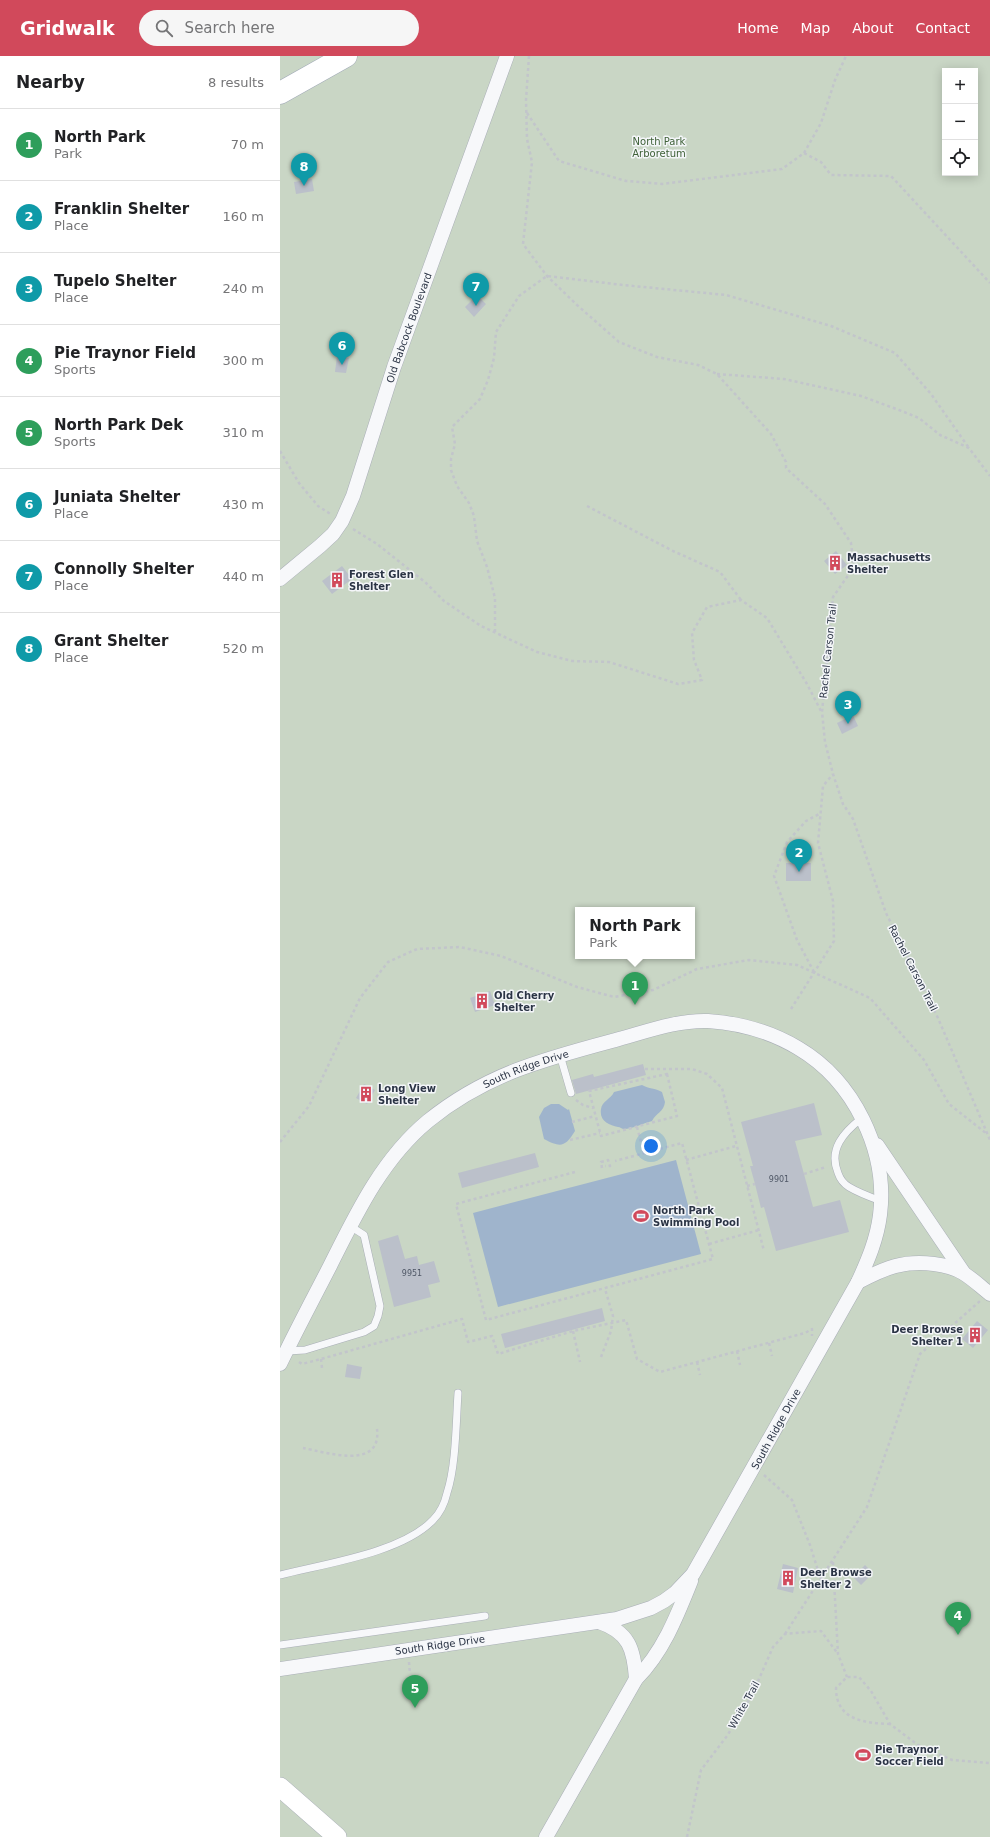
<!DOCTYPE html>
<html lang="en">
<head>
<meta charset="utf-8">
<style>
  :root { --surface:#fff; --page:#f6f6f6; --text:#202124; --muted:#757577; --line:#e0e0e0; --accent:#d1495b }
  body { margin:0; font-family:"DejaVu Sans",sans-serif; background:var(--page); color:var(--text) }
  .controls { position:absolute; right:12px; top:12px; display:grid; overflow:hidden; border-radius:0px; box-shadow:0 2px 10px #0003 }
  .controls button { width:36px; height:36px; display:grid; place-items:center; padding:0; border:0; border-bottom:1px solid var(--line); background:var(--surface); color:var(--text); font:20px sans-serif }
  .you { position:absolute; left:371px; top:1090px; width:14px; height:14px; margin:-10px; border:3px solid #fff; border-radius:50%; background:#1a73e8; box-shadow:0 0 0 6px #1a73e833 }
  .badge { display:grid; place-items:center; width:26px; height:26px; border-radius:50%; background:var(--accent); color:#fff; font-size:13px; font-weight:700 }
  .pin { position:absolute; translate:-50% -33px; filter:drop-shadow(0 1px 2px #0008) }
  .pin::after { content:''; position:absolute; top:21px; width:14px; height:12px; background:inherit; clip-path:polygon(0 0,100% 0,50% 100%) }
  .popup { position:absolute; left:295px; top:851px; width:120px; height:52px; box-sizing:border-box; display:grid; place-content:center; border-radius:0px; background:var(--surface); filter:drop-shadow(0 1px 3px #0005); font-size:13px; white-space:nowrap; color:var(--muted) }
  .popup b { font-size:15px; color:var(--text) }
  .popup::after { content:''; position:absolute; left:50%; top:100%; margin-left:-8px; border:8px solid transparent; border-top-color:var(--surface) }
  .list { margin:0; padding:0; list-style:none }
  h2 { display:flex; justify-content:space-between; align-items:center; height:52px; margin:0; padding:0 16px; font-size:17px }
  h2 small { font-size:13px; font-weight:400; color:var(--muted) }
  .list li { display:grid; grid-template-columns:26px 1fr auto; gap:12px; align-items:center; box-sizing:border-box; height:72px; padding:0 16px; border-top:1px solid var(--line) }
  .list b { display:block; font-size:15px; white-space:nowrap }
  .list p { margin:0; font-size:13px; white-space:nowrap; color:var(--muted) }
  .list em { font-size:13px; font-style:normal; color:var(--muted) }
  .icon { flex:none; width:22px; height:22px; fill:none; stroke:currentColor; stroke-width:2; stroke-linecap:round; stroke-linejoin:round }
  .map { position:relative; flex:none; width:710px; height:1781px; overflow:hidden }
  header { display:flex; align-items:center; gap:24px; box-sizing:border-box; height:56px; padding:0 20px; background:var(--accent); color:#fff }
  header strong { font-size:19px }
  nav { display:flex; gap:22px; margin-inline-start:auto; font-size:14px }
  .search { width:280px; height:36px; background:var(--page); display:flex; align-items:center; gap:10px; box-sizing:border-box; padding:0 14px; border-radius:22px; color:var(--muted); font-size:15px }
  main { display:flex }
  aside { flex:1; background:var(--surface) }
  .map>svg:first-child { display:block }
  .green { fill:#c9d6c5; fill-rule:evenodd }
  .water { fill:#9fb4cc }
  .building { fill:#bbc0ca }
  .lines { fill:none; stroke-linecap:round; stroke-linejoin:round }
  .lane-casing { stroke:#a9aeb7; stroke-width:8 }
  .street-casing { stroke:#a9aeb7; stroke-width:15 }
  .secondary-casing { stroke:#a9aeb7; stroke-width:20 }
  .primary-casing { stroke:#a3abb8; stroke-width:23 }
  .path { stroke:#c2c5cb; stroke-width:2.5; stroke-dasharray:3 3; stroke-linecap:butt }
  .lane { stroke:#f7f8fa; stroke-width:7 }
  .street { stroke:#f7f8fa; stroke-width:14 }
  .secondary { stroke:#fff; stroke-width:19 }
  .primary { stroke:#fff; stroke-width:22 }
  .labels { text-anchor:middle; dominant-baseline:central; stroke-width:3; stroke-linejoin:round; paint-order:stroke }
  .number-label { font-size:8px; fill:#4f5766 }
  .park-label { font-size:10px; fill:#3f6138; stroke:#f4f6f9 }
  .street-label { font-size:10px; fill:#2b3445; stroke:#f4f6f9 }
  .poi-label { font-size:10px; font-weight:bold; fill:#2b3445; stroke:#f4f6f9; text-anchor:start }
</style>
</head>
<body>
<header>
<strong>Gridwalk</strong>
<div class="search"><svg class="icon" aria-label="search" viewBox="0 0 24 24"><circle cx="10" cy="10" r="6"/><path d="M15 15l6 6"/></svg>Search here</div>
<nav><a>Home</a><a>Map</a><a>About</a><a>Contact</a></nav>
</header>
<main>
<aside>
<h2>Nearby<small>8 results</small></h2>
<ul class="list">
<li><span class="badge" style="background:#2e9e5b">1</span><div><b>North Park</b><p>Park</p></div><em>70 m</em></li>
<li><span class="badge" style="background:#0f9aa8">2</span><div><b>Franklin Shelter</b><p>Place</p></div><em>160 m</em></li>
<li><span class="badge" style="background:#0f9aa8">3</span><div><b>Tupelo Shelter</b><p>Place</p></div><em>240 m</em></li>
<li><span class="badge" style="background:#2e9e5b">4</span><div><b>Pie Traynor Field</b><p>Sports</p></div><em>300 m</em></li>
<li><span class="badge" style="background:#2e9e5b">5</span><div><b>North Park Dek</b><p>Sports</p></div><em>310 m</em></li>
<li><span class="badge" style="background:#0f9aa8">6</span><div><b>Juniata Shelter</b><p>Place</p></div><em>430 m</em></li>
<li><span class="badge" style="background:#0f9aa8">7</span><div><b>Connolly Shelter</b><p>Place</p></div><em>440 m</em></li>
<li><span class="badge" style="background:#0f9aa8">8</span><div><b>Grant Shelter</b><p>Place</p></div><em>520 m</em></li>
</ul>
</aside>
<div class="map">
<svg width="710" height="1781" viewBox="0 0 710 1781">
  <rect width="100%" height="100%" fill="#e4e7ec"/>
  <path class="green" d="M0,0H710V1781H0ZM665,15H695V117H665ZM298,854H412V900H298Z"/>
  <path class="water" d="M362,1029C369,1033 375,1032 382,1036L385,1046C384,1056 376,1057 372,1065C364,1067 352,1073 344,1073C342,1073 340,1071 338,1071C329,1069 319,1065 321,1053C322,1045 331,1043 334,1036Z
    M271,1048H279L288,1054L289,1053L295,1075C285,1091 281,1092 264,1083L259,1061L264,1052Z
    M396,1104L421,1198L218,1251L193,1157Z"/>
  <path class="building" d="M32,123L34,135L16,138L14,126Z
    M197,239L206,248L194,261L185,251Z
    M57,300L69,302L66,317L55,316Z
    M556,495L567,509L555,518L544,505Z
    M62,510L72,523L52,538L42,525Z
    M573,659L578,670L562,678L557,667Z
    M506,807H531V825H506Z
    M210,935L215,949L195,956L190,942Z
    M363,1008L366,1019L296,1038L292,1024L313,1018L314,1021Z
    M84,1028L95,1034L87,1048L76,1042Z
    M534,1047L542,1079L515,1085L533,1151L560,1144L569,1176L496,1195L484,1151L481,1152L475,1128L470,1110H473L461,1066Z
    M255,1097L259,1111L182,1132L178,1117Z
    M118,1179L125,1203L137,1200L139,1209L154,1205L160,1226L148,1229L151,1241L114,1251L98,1185Z
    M322,1252L325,1265L225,1292L221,1278Z
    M697,1265L708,1274L693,1292L682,1283Z
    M67,1308L82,1311L80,1323L65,1321Z
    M503,1508L518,1512L513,1537L497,1533Z
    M585,1509L593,1517L581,1529L573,1521Z"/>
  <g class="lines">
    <defs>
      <path id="lane" d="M280,999L291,1037
        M582,1062C564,1076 548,1093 558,1117C560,1123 564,1128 569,1131C579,1137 590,1141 601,1145
        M7,1295L25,1294L84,1276L94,1270L98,1260L100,1250L84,1179L70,1170
        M0,1519C43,1508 122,1497 153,1464C160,1457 165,1446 167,1437C176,1410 176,1367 178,1337
        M0,1589L205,1560"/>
      <g id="street">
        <path id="s1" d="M0,523L40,490L53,478L62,465L73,440L114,311L227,0"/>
        <path d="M597,1089L683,1216"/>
        <path d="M578,1226C605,1212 623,1204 654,1208C663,1209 675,1212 683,1217C693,1223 701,1231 710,1238"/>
        <path id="s2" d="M0,1308C16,1275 33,1243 50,1210C76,1158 102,1103 148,1065C207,1017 268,1002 339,983C368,975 398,964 428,965C459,967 491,976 518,992C574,1025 608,1095 600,1159C597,1183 588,1204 578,1226L413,1518L395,1537L384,1545L371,1552L337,1563L0,1613"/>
        <path d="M319,1566C349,1576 354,1593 356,1623"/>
        <path d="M266,1781L356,1623C383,1596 397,1560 411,1525"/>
      </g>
      <path id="secondary" d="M0,1731L57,1781"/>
      <path id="primary" d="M0,37L66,0"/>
    </defs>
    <use href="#lane" class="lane-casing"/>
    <use href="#street" class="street-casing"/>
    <use href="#secondary" class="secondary-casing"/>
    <use href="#primary" class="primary-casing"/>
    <path class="path" d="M249,0L246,44L247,83L252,106L243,188L267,220L297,249L339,286L377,301L418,309L437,318L491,378L506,406V412L545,448L571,487L574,511L553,541L542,656L545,686L553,718L563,748L573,763L606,857L658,962L710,1084
      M247,57L279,105L346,125L382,128L502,113L524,97L541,106L551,119L611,120L710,227
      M524,97L541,67L555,24L566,0
      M437,318L504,323L581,340L619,354L639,362L660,379L689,392L710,420
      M0,395L19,427L38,450L52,459
      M307,450L393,495L440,516L461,544
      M73,473L97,488L145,526L164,545L201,570L257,596L292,605L329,606L398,628L422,624L414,604L412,577L427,551L461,544L487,562L527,628L541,655
      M215,576V542L207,511L197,485L194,460L189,447L177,430L171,414V403L175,388L172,371L200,343L208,324L214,302L216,276L239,240L267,220L343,229L446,239L551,270L615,297L651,338L689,392
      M534,916L517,884L494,820L507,786L526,765L541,757
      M511,953L554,885L553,845L538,787L543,730L553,718
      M365,1013H412L427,1018L442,1032L484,1195
      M387,1018L397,1060L321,1080L309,1035Z
      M296,1044L303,1049L313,1052
      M292,1066L315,1060
      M357,1071L364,1097
      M290,1084L320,1077
      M0,1086L29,1050L80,942L108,906L137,893L180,891L221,900L297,931L334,941L373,934L417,913L469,904L517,909L590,942L644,1004L669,1048L707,1078
      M406,1104L456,1090
      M322,1112L321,1106L328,1104L330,1110H325
      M295,1116L176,1148L206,1264L433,1203L402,1087L335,1105
      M524,1118L546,1111
      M467,1130L475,1128
      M429,1188L479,1174
      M293,1275L300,1306
      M489,1287L492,1300
      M457,1295L460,1309
      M321,1301L331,1275L333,1260L325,1233
      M41,1303L42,1312
      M19,1306L22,1308L41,1303L182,1263L188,1286L212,1280L218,1298L293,1275L346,1264L357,1303L380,1316L525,1277L532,1273V1280
      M417,1306L420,1319
      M23,1392C45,1396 102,1415 97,1373
      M484,1419L512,1444L530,1489L541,1524
      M553,1506L558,1598L567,1621
      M505,1578L587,1451L640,1298L700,1245
      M129,1606L130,1618
      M610,1668C584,1667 556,1664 556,1632L567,1621H579L591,1635L610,1668L638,1689L672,1704L710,1707
      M407,1781L421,1714L447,1680L472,1639L493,1591L505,1578L541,1575L558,1598"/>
    <use href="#lane" class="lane"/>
    <use href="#street" class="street"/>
    <use href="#secondary" class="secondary"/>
    <use href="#primary" class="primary"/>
  </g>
  <defs>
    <symbol id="building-bare" viewBox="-9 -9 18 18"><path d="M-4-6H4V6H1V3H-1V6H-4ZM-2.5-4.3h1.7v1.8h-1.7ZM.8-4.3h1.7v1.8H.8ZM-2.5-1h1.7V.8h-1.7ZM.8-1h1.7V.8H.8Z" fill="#d1495b" stroke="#f4f6f9" stroke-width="2.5" paint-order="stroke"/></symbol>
    <symbol id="stadium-bare" viewBox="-9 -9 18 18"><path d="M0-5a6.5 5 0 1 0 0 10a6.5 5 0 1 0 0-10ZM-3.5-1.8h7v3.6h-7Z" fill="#d1495b" stroke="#f4f6f9" stroke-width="2.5" paint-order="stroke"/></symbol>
  </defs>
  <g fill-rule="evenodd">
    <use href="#building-bare" x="544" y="496" width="22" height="22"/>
    <use href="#building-bare" x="46" y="513" width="22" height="22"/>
    <use href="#building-bare" x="191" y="934" width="22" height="22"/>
    <use href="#building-bare" x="75" y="1027" width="22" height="22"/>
    <use href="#stadium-bare" x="350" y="1149" width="22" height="22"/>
    <use href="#building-bare" x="684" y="1268" width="22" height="22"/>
    <use href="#building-bare" x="497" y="1511" width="22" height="22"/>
    <use href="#stadium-bare" x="572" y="1688" width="22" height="22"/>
  </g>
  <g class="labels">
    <g class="number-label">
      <text x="499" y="1123">9901</text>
      <text x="132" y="1217">9951</text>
    </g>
    <g class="park-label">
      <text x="379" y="85">North Park<tspan x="379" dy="12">Arboretum</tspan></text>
    </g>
    <g class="street-label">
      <text stroke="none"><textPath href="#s1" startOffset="290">Old Babcock Boulevard</textPath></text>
      <text transform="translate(548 595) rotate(-84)">Rachel Carson Trail</text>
      <text transform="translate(633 912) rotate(63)">Rachel Carson Trail</text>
      <text stroke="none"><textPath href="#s2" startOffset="398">South Ridge Drive</textPath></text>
      <text transform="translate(496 1373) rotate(-61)">South Ridge Drive</text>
      <text transform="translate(160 1589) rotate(-8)">South Ridge Drive</text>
      <text transform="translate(464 1649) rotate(-61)">White Trail</text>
    </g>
    <g class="poi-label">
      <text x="567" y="501">Massachusetts<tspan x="567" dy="12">Shelter</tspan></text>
      <text x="69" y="518">Forest Glen<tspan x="69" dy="12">Shelter</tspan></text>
      <text x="214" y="939">Old Cherry<tspan x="214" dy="12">Shelter</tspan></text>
      <text x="98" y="1032">Long View<tspan x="98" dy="12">Shelter</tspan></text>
      <text x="373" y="1154">North Park<tspan x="373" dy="12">Swimming Pool</tspan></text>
      <text x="683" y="1273" text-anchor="end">Deer Browse<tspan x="683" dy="12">Shelter 1</tspan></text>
      <text x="520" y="1516">Deer Browse<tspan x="520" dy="12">Shelter 2</tspan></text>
      <text x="595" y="1693">Pie Traynor<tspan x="595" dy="12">Soccer Field</tspan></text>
    </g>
  </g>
</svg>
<div class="controls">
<button>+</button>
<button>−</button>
<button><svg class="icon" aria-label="locate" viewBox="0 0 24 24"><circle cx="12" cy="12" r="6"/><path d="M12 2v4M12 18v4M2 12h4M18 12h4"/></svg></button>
</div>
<div class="you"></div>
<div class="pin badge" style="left:355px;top:949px;background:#2e9e5b">1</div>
<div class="popup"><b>North Park</b>Park</div>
<div class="pin badge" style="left:519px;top:816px;background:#0f9aa8">2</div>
<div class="pin badge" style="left:568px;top:668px;background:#0f9aa8">3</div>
<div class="pin badge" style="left:678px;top:1579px;background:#2e9e5b">4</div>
<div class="pin badge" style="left:135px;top:1652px;background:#2e9e5b">5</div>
<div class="pin badge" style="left:62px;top:309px;background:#0f9aa8">6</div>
<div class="pin badge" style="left:196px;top:250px;background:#0f9aa8">7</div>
<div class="pin badge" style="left:24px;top:130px;background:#0f9aa8">8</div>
</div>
</main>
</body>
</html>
